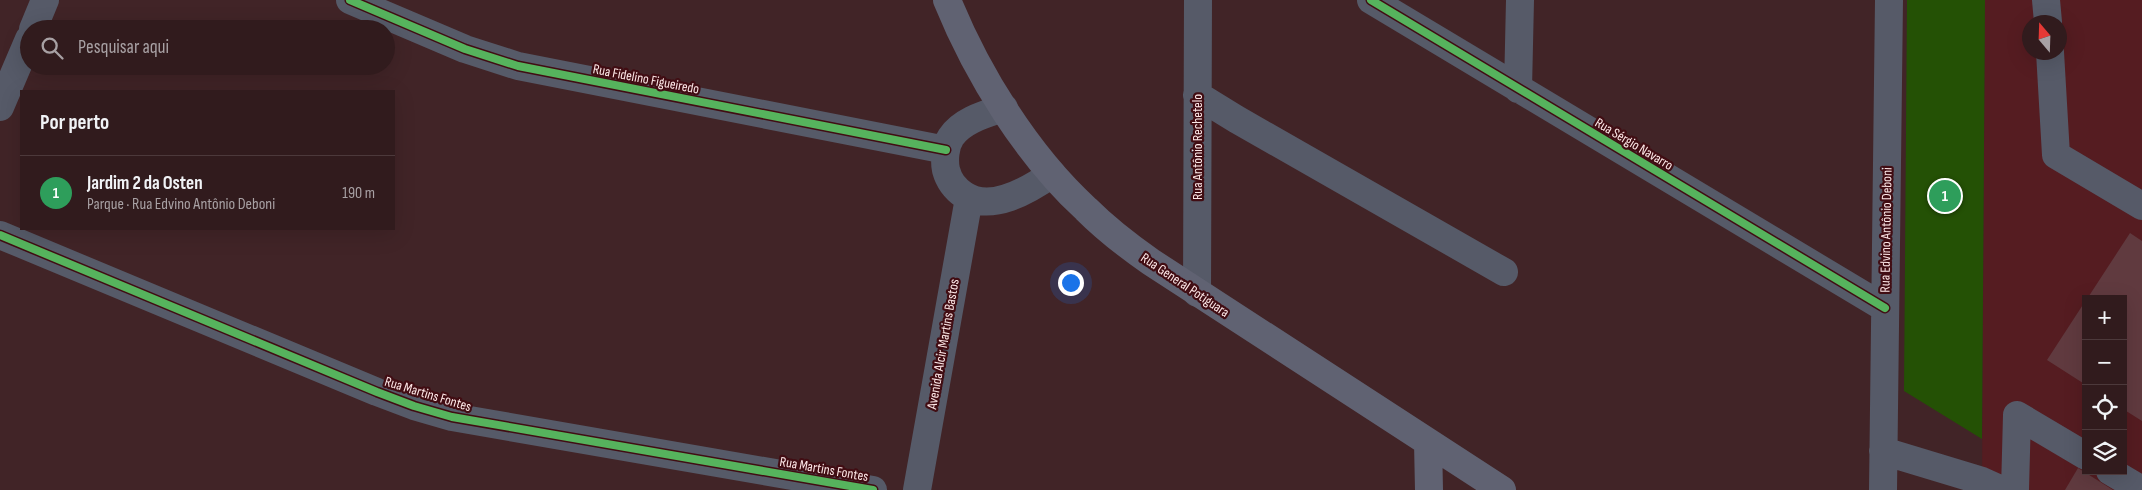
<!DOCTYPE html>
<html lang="pt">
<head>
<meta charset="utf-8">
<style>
  :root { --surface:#311b1d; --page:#3d282a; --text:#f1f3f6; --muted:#a8a1a4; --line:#4c393b; --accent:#bca3a4 }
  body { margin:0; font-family:"Sofia Sans Condensed",sans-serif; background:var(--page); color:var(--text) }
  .controls { position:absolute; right:15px; bottom:15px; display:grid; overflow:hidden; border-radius:0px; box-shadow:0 5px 20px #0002 }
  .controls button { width:45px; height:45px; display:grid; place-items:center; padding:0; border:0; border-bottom:1px solid var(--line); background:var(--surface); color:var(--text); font:25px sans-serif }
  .compass { position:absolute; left:2022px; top:15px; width:45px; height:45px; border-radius:50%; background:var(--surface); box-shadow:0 5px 20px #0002; rotate:341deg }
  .you { position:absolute; left:1070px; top:282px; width:18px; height:18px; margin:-12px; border:4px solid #fff; border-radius:50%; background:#1a73e8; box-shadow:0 0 0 8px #1a73e833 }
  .badge { display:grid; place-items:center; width:32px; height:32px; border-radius:50%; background:var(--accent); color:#fff; font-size:16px; font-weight:700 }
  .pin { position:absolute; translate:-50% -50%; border:2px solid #fff; box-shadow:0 1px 5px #0006 }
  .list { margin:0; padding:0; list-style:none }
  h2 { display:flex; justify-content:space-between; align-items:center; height:65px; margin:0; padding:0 20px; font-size:21px }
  h2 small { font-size:16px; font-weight:400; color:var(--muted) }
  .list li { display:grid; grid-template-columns:32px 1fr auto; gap:15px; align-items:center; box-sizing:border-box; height:75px; padding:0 20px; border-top:1px solid var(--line) }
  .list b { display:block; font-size:19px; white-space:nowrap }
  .list p { margin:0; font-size:16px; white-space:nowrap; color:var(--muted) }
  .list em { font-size:16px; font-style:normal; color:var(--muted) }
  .icon { flex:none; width:28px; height:28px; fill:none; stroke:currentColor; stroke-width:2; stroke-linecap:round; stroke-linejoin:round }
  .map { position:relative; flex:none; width:2142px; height:490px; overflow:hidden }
  .search { position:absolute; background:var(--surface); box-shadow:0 5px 20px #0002; left:20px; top:20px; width:375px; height:55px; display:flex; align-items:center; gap:12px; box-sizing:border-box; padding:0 18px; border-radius:28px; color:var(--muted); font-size:19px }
  .panel { position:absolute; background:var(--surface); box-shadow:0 5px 20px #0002; left:20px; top:90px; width:375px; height:140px; border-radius:0px }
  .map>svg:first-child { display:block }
  .built { fill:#551c21; fill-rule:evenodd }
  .green { fill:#245105 }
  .building { fill:#603a3f }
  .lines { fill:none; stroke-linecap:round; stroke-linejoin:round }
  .minor { stroke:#565a68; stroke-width:28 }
  .major { stroke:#606272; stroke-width:28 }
  .cycleway-casing { stroke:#410d13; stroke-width:11 }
  .cycleway { stroke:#56b35d; stroke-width:8 }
  .labels { text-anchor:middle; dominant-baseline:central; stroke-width:4.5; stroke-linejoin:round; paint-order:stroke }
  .street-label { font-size:14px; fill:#fee8e8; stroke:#410d13 }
</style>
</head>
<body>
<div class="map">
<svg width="2142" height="490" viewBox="0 0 2142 490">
  <rect width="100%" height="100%" fill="#412427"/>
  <path class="built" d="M1985,0H2142V490H1982ZM2030,22H2060V52H2030ZM2086,299H2123V471H2086Z"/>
  <path class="green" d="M1907,0H1985L1982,439L1904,391Z"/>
  <path class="building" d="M2130,233L2142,241V421L2123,409V299H2087Z
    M2086,300V385L2047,360Z
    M2078,468L2113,490H2065Z"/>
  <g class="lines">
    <path class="minor" d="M350,0L465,49L518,66L946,150
      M1371,0L1885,308
      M2046,0L2048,22
      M33,29L45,0
      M2050,52L2056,155L2142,206
      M1518,89L1520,0
      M1197,95L1236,119L1504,272
      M0,107L29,39
      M1004,108C986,114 962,120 951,137C945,146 944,160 946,170C949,181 954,188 964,195C991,213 1029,190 1052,174
      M0,235L377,392L414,406L452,417L873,490
      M1197,293L1198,0
      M1883,451L1982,481L2002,490
      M2110,471L2142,490
      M917,490L969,198
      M1883,490L1889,0
      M2015,490L2017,415L2086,456"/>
    <path class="major" d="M947,0C977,74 1027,155 1086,209C1106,229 1128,246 1151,262L1502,490
      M1428,442L1429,490"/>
    <defs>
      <path id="cycleway" d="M350,0L465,49L518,66L946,150
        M1371,0L1885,308
        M0,235L377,392L414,406L452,417L873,490"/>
    </defs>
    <use href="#cycleway" class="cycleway-casing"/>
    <use href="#cycleway" class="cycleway"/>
  </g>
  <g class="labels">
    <g class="street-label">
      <text transform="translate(646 79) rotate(11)">Rua Fidelino Figueiredo</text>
      <text transform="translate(1634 144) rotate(31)">Rua Sérgio Navarro</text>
      <text transform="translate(1197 147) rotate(-90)">Rua Antônio Rechetelo</text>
      <text transform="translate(1886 230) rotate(-89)">Rua Edvino Antônio Deboni</text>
      <text transform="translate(1185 285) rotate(34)">Rua General Potiguara</text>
      <text transform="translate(943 344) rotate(-80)">Avenida Alcir Martins Bastos</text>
      <text transform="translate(428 394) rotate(17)">Rua Martins Fontes</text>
      <text transform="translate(824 469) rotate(10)">Rua Martins Fontes</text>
    </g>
  </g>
</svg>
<div class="controls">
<button>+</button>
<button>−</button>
<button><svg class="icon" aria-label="locate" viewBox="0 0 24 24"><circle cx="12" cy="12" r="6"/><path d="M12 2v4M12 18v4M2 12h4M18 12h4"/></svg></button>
<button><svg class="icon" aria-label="layers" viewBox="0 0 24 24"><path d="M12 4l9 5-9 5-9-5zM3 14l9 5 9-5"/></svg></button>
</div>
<svg class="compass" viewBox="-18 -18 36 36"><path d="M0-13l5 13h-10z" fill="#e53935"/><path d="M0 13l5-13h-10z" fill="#a8a1a4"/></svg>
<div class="you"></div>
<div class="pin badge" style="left:1945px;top:196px;background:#2e9e5b">1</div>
<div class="search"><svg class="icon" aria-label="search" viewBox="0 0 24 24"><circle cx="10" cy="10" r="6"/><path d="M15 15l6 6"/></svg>Pesquisar aqui</div>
<section class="panel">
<h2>Por perto<small></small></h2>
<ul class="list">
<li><span class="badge" style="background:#2e9e5b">1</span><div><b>Jardim 2 da Osten</b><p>Parque · Rua Edvino Antônio Deboni</p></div><em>190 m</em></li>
</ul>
</section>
</div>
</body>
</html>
